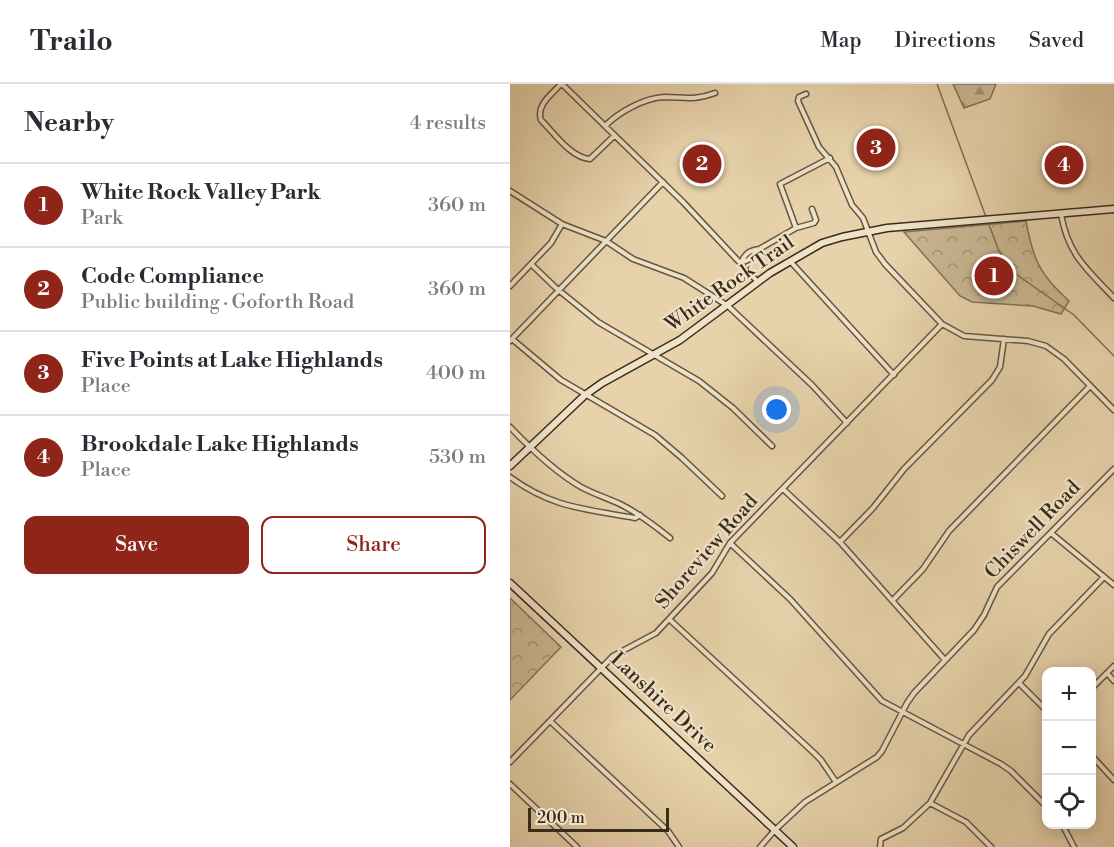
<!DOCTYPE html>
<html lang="en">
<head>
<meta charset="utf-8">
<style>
  :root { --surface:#fff; --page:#f2f2f3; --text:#2b2b33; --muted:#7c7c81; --line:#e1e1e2; --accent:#8f2418 }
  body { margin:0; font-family:"Libre Bodoni",serif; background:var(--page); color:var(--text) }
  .controls { position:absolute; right:18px; bottom:18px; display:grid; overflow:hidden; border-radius:12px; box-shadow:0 3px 15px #0003 }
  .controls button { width:54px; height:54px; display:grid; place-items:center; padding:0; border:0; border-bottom:2px solid var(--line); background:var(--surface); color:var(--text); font:30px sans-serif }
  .scale { position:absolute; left:18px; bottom:15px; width:141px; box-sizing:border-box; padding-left:6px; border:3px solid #3a2c1c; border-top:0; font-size:16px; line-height:21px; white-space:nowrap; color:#3a2c1c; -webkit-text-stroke:4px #efe2c8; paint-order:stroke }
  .you { position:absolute; left:267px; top:326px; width:21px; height:21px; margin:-15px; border:4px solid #fff; border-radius:50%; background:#1a73e8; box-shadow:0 0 0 9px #1a73e833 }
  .badge { display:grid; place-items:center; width:39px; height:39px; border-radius:50%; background:var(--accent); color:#fff; font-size:20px; font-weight:700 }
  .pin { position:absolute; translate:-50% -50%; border:3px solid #fff; box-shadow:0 2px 6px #0006 }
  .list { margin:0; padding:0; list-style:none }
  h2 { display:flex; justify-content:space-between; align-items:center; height:78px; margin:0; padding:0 24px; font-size:26px }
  h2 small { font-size:20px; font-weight:400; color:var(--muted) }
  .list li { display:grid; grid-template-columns:39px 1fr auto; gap:18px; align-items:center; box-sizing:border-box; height:84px; padding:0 24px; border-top:2px solid var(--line) }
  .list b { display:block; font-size:22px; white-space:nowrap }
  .list p { margin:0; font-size:20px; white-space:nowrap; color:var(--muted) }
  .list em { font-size:20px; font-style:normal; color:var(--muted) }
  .actions { display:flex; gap:12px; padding:18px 24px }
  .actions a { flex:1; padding:14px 0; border:2px solid var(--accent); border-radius:12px; text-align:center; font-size:21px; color:var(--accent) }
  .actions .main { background:var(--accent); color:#fff }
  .icon { flex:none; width:33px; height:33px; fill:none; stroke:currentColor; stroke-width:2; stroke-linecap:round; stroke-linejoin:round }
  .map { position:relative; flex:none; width:604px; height:763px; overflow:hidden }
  header { display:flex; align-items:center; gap:36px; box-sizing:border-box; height:84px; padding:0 30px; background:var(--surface); border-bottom:2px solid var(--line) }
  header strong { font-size:28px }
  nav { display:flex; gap:33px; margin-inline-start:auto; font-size:21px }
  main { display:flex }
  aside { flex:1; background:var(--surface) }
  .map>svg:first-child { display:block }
  .forest { fill:url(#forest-firs); stroke:#827158; stroke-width:1.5 }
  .park { fill:url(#park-crowns); stroke:#827158; stroke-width:1.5 }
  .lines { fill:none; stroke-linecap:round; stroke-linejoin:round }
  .stream { stroke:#7e6e54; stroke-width:1.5 }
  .street-casing { stroke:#655640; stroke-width:7 }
  .secondary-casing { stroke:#3a2c1c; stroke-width:9 }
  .street { stroke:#efe2c8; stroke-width:4 }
  .secondary { stroke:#efe2c8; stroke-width:6 }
  .labels { text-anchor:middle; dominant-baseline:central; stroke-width:4.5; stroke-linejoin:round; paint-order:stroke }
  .street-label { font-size:20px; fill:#3a2c1c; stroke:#efe2c8 }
</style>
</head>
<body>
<header>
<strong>Trailo</strong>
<nav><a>Map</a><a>Directions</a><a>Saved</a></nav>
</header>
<main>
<aside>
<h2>Nearby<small>4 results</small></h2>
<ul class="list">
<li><span class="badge">1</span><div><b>White Rock Valley Park</b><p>Park</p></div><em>360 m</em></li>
<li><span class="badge">2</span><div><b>Code Compliance</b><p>Public building · Goforth Road</p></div><em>360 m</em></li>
<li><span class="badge">3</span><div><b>Five Points at Lake Highlands</b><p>Place</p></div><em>400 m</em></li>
<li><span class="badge">4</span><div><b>Brookdale Lake Highlands</b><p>Place</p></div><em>530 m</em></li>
</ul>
<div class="actions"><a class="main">Save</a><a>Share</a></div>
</aside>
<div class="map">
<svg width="604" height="763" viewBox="0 0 604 763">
  <defs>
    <pattern id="forest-firs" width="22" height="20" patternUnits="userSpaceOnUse" patternTransform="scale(1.5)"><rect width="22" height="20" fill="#cab693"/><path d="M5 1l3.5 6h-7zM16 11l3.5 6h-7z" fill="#a59477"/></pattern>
    <pattern id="park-crowns" width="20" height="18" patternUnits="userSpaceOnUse" patternTransform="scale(1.5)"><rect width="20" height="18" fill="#cab693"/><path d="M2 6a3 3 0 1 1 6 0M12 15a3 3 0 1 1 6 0" fill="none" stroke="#a59477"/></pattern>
  </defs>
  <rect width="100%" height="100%" fill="#e7d2ab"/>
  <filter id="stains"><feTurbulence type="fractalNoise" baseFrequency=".00333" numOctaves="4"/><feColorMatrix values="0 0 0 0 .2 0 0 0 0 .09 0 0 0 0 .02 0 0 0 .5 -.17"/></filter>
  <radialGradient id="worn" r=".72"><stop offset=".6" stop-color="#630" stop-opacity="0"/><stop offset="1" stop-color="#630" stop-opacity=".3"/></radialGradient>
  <path class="forest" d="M443,0H486L480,15L454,24Z"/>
  <path class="park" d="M516,137C523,175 529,190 559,217L551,230L523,222L462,218L450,212L394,148Z
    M0,514L51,563L0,616Z"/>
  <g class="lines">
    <path class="stream" d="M427,0L476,133
      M478,138L489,167L503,188L564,231L604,272"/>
    <defs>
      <path id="street" d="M51,0C41,11 26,21 31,36C44,49 61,74 80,75L104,52
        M52,0L173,118L247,197
        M296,10L289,13L288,17L309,63L326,83L342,121L353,134L366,168L375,180L432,240L454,252L518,257L536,262L554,275L604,326
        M95,42C109,28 134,14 154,13C174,13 184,17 205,9
        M0,107L52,140L96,157L123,175L174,194L218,222L302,301L337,339
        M551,130C558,171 577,185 604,214
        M286,144L304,139L306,136L302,125
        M280,177L384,291
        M231,179L238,176L251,164L286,144L270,100L320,74
        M231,179C235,169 240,166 250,165
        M21,180L46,204L88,238L189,297L223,324L262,362
        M0,202L41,159L52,140
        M2,255L51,296L145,351L172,374L212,412
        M0,257L153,98
        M0,343C21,365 45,388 71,403C84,410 97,414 110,420C128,429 144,441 160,454
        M0,393C42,424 76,425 125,434L130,431
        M273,405L330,458L435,576
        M541,449L604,501
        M330,458L363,424L394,385L482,296L490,283L494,255
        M220,459L280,515L372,617L491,680L501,687L536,722
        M383,516L413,485L439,447L580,302
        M159,535L303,668L311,676L326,698
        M597,589L604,597
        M509,599L536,626
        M582,604L604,582
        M40,637L158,747L169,763
        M582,672L604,696
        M0,678L103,572L146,549L202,489L220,459L432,240
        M0,700L67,763
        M420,719L456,738L481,763
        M552,740L564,763
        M250,763L265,746L295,718L367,673L372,667L397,619L404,609L464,546L474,531L487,503L604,385
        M370,763L371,755L393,744L420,719L459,651L515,592L539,550L594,493"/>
      <path id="secondary" d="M0,382L75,311L92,299L170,256L260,189L312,159L332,153L377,144L604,125
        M0,499L283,763"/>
    </defs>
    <use href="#street" class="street-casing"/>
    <use href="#secondary" class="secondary-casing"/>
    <use href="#street" class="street"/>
    <use href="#secondary" class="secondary"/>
  </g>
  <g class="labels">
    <g class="street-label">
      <text transform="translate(220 200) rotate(-35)">White Rock Trail</text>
      <text transform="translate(523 446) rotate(-46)">Chiswell Road</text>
      <text transform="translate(197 468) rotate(-49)">Shoreview Road</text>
      <text transform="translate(153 619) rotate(43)">Lanshire Drive</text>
    </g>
  </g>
  <rect width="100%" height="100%" filter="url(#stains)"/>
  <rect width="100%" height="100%" fill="url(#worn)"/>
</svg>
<div class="controls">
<button>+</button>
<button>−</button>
<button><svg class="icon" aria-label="locate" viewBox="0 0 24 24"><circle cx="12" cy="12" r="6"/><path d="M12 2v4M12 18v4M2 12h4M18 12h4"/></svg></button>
</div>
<div class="scale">200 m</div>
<div class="you"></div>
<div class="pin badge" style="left:484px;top:192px">1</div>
<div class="pin badge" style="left:192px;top:80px">2</div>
<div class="pin badge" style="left:366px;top:64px">3</div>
<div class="pin badge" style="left:554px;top:81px">4</div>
</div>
</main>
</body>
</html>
